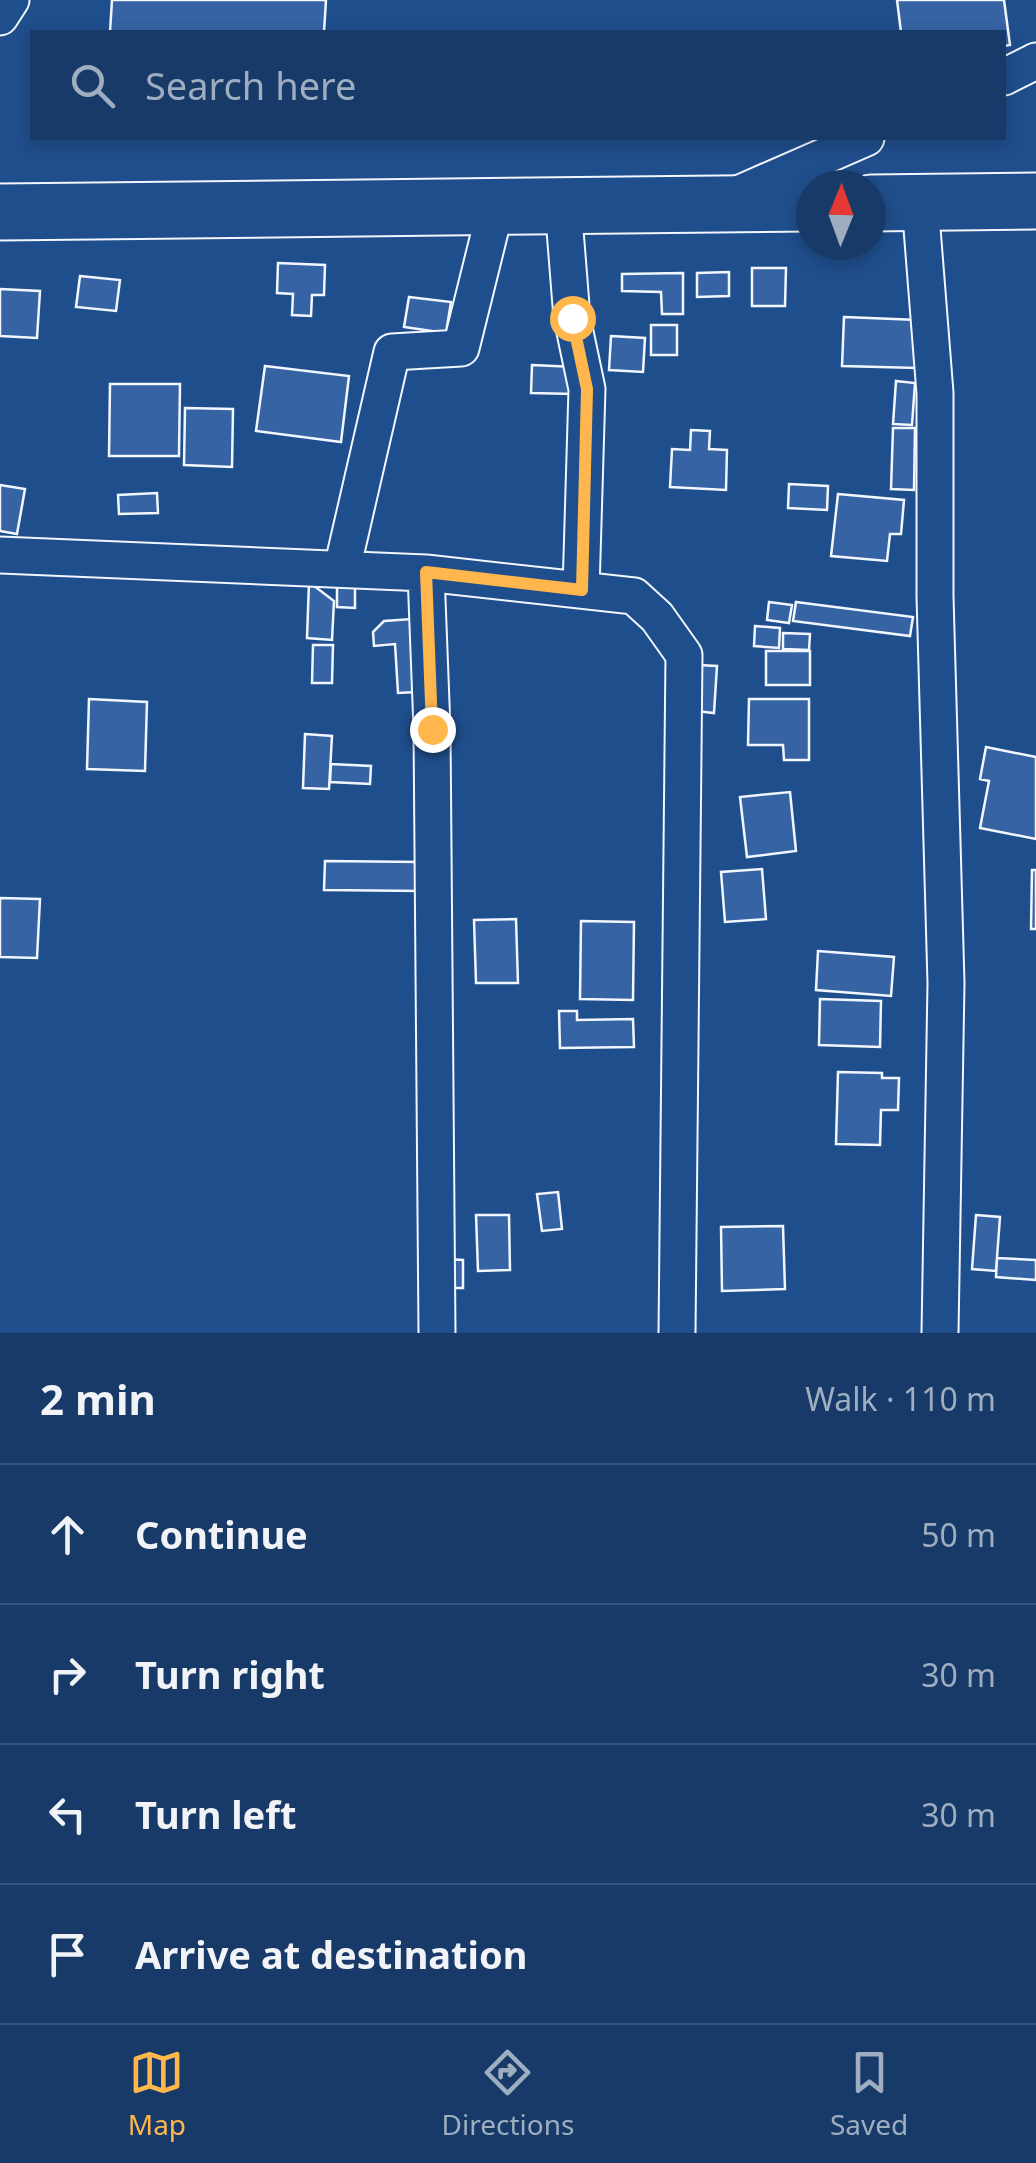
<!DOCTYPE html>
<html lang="en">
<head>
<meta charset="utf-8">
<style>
  :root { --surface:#173a69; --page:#20416f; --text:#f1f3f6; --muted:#9eadc0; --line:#36547d; --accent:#ffb74d }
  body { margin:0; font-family:"Noto Sans",sans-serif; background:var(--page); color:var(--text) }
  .compass { position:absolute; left:796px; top:170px; width:90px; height:90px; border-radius:50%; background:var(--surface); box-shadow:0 5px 15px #0003; rotate:1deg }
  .stop { position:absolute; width:30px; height:30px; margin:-22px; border:8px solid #ffb74d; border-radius:50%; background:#fff }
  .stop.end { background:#ffb74d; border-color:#fff; box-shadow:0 2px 10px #0008 }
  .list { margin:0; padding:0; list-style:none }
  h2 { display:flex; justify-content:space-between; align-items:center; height:130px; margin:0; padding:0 40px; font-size:42px }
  h2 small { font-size:32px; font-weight:400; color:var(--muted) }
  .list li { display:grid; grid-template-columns:65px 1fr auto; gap:30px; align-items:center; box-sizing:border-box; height:140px; padding:0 40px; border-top:2px solid var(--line) }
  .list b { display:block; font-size:38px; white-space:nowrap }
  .list em { font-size:32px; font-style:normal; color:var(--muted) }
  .icon { flex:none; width:55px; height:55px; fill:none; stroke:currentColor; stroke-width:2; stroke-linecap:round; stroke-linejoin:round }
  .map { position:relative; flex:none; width:1036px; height:1333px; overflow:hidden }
  .search { position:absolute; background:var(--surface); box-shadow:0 5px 15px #0003; left:30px; right:30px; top:30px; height:110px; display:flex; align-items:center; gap:25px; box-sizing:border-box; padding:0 35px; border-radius:0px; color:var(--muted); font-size:38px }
  .sheet { height:690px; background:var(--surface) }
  nav { display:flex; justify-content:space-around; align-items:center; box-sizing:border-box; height:140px; border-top:2px solid var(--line); background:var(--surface); font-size:28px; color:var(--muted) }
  nav a { display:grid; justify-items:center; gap:5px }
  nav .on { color:var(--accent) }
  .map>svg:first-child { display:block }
  .building { fill:#3563a3; stroke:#f2f6ff; stroke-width:2.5 }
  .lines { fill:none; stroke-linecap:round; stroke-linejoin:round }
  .minor-casing { stroke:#f2f6ff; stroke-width:39 }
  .primary-casing { stroke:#f2f6ff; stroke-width:59 }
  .minor { stroke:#1f4e8c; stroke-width:35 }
  .primary { stroke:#1f4e8c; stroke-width:55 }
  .route { stroke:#ffb74d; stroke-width:12 }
</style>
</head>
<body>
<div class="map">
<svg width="1036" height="1333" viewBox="0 0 1036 1333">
  <rect width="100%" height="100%" fill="#1f4e8c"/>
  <path class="building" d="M112,0H326L324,32H110Z
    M897,0H1004L1010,45L1004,46V32H901Z
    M278,263L325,265L324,295H312L311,316L292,315L293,294L277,293Z
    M752,268H786L785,306H752Z
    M729,272V296L697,297V273Z
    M683,273V314H662L661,292L622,291V274Z
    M80,276L120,280L116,311L76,307Z
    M0,289L40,291L37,338L0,336Z
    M409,297L451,302L446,333L404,327Z
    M844,317L918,320L917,368L842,366Z
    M651,325H677V355H651Z
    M611,336L645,338L643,372L609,370Z
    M532,365L575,367L574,394L531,393Z
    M265,366L349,376L341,442L256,431Z
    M896,381L915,383L912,425L893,424Z
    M110,384H180L179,456H109Z
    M185,408L233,409L232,467L184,465Z
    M893,428H915L914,490L891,489Z
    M691,430L710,431L709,449L727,450L726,490L670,487L672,449L690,450Z
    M789,484L828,486L827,510L788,508Z
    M0,485L25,489L17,534L0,531Z
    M157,493L158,513L119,514L118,495Z
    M838,494L904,500L901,534H890L887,561L831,556Z
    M309,582L334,601L332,640L307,638Z
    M337,586H355V608L337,607Z
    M769,602L792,605L789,623L767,620Z
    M796,602L913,617L910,636L793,621Z
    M412,619L416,692L398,693L395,644L374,646L373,632L384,621Z
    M755,626L780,628L779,648L754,646Z
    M783,633L810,634L809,650L783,649Z
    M313,645H333L332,683H312Z
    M766,651H810V685H766Z
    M698,665L717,666L714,713L695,711Z
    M89,699L147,702L145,771L87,769Z
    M749,699H809V760H784L783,745H748Z
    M305,734L332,736L329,789L303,788Z
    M986,747L1036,757V839L980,828L989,781L980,779Z
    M331,764L371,766L370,784L330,782Z
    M790,792L796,851L747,857L740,797Z
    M325,861L421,862V891L324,890Z
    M762,869L766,919L725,922L721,872Z
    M1032,870H1036V929H1031Z
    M0,898L40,899L37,958L0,957Z
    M516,919L518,983H476L474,920Z
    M581,921L634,922L633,1000L580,999Z
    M818,951L894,957L891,996L816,990Z
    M820,999L881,1001L880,1047L819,1045Z
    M559,1011H577V1020L633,1019L634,1047L560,1048Z
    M838,1072L882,1073V1078H899L898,1110H881L880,1145L836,1144Z
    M558,1192L562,1229L542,1231L537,1194Z
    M476,1215H509L510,1270L478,1271Z
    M976,1215L1000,1217L996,1271L972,1269Z
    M783,1226L785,1289L722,1291L721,1227Z
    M997,1258L1036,1260V1280L996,1277Z
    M445,1259L463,1260V1288H445Z"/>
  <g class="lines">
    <defs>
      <path id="minor" d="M0,17L11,0
        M1004,77L1036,61
        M738,194L866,138
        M920,203L935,393V596L946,983L940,1333
        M563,205L572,318L587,389L581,590
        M0,555L426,573L432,729L437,1333
        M342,569L392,352L461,348L496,207
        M426,573L634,596L657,617L684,655L677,1333"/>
      <path id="primary" d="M871,203L1036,201
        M0,212L811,203"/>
    </defs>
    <use href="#minor" class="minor-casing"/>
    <use href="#primary" class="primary-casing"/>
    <use href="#minor" class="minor"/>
    <use href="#primary" class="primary"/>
  </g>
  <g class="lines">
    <path class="route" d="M432,729L426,572L582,590L587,389L572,318"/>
  </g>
</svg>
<svg class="compass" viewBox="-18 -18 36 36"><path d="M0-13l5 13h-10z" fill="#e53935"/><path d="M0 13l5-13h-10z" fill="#9eadc0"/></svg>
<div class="stop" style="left:572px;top:318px"></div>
<div class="stop end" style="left:432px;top:729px"></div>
<div class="search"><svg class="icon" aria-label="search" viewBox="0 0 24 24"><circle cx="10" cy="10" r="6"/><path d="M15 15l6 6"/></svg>Search here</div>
</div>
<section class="sheet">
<h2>2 min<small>Walk · 110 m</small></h2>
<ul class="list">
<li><svg class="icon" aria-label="ahead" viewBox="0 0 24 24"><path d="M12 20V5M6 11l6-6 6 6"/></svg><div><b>Continue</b></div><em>50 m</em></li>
<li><svg class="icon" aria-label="right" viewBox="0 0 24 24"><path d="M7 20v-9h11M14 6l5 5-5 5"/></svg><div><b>Turn right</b></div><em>30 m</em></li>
<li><svg class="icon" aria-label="left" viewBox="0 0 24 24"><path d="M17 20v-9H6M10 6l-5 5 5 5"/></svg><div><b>Turn left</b></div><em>30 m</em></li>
<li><svg class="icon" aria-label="arrive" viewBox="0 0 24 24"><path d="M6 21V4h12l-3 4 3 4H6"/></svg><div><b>Arrive at destination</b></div></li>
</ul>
</section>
<nav>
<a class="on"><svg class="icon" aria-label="map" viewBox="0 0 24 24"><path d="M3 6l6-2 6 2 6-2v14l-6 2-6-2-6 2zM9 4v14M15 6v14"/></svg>Map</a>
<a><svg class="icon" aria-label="directions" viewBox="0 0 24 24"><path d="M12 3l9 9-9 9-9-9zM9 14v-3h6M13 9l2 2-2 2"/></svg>Directions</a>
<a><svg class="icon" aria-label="saved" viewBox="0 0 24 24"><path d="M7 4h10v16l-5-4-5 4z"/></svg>Saved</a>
</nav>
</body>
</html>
